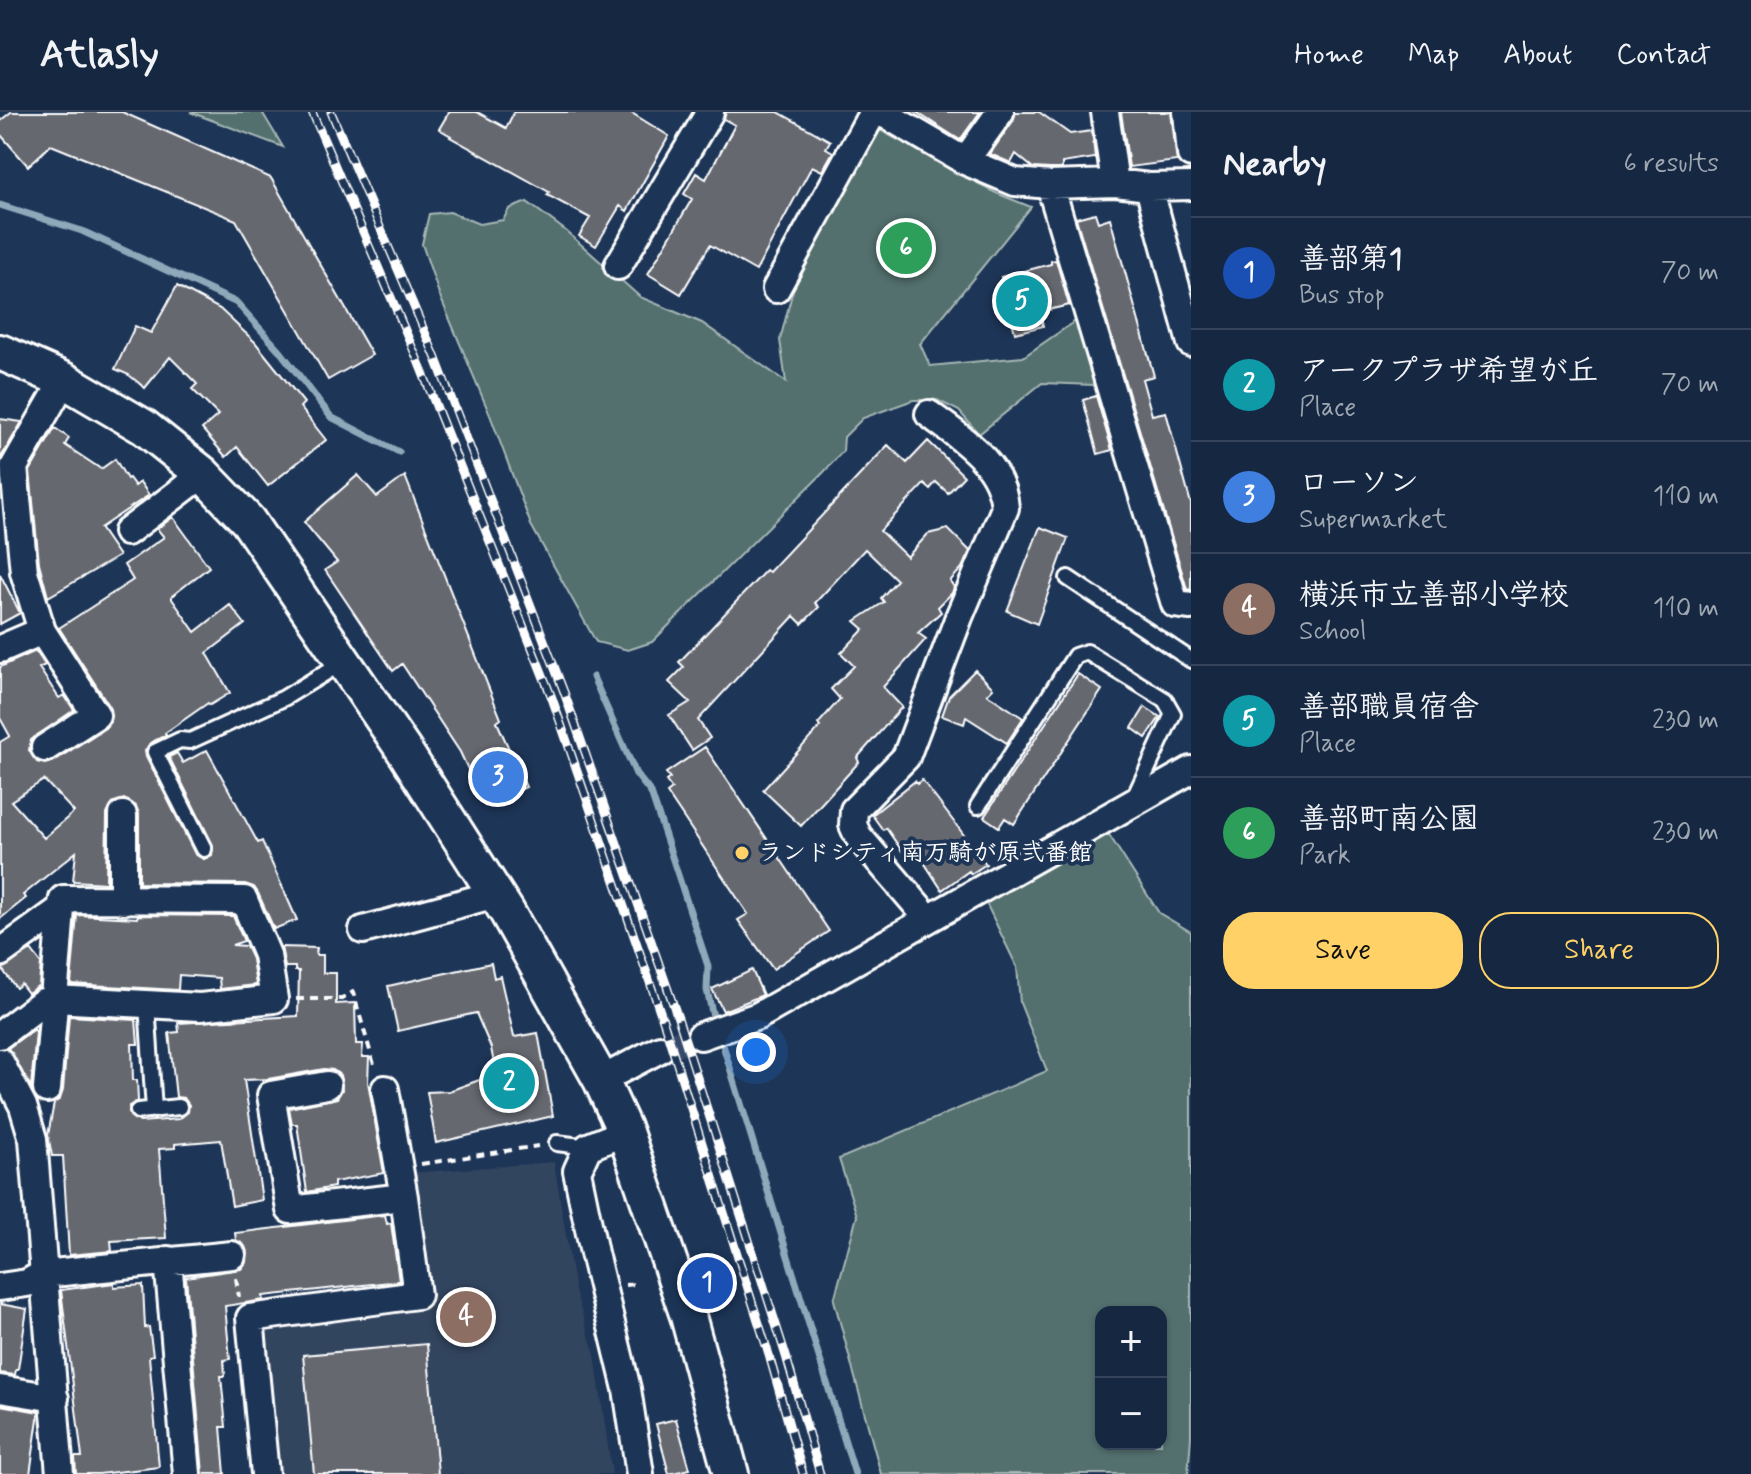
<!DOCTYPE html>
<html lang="en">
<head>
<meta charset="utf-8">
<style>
  :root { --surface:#162841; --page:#1f3048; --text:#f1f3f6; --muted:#9ea6b1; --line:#35445a; --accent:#ffd166 }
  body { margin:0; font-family:Mynerve,"Klee One",sans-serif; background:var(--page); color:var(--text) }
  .controls { position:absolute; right:24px; bottom:24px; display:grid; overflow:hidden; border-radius:16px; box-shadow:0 2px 6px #0004 }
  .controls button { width:72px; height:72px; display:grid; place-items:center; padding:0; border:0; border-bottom:2px solid var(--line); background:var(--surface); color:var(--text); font:40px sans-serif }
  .you { position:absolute; left:756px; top:940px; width:28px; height:28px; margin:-20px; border:6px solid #fff; border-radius:50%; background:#1a73e8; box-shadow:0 0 0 12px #1a73e833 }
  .badge { display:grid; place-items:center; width:52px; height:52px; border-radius:50%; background:var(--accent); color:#fff; font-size:26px; font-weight:700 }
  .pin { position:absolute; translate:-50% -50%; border:4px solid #fff; box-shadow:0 2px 8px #0006 }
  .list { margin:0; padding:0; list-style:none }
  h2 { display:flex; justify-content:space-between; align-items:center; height:104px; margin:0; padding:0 32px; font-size:34px }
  h2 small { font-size:26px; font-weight:400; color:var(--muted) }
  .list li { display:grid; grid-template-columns:52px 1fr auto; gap:24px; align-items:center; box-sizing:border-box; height:112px; padding:0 32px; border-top:2px solid var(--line) }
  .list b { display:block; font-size:30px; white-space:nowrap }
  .list p { margin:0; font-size:26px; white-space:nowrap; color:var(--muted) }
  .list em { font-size:26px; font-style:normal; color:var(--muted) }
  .actions { display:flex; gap:16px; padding:24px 32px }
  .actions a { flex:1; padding:18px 0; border:2px solid var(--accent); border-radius:32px; text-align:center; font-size:28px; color:var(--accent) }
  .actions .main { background:var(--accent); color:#111 }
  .map { position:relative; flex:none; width:1191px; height:1362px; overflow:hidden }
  header { display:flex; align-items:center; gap:48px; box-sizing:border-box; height:112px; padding:0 40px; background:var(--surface); border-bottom:2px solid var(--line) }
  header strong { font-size:38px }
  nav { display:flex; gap:44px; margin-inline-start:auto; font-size:28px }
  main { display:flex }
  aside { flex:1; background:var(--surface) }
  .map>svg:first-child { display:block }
  .built { fill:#33445e }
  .green { fill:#52706e; stroke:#a8b8b6; stroke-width:2; fill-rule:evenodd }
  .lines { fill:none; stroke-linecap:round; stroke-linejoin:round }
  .stream { stroke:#8fa9ba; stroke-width:7 }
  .building { fill:#666870; stroke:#fff; stroke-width:2; fill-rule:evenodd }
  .minor-tunnel { stroke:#344968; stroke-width:26; stroke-dasharray:26 13; stroke-linecap:butt }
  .service-casing { stroke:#fff; stroke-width:20 }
  .minor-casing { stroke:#fff; stroke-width:32 }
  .tertiary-casing { stroke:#fff; stroke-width:40 }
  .path { stroke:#fff; stroke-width:4; stroke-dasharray:8 6; stroke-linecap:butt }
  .service { stroke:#1d3557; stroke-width:14 }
  .minor { stroke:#1d3557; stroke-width:26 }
  .tertiary { stroke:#1d3557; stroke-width:34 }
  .rail-casing { stroke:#fff; stroke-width:9 }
  .rail { stroke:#1d3557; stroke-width:6; stroke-dasharray:18; stroke-linecap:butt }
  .poi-dot { fill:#ffd166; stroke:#1d3557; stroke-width:3 }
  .labels { text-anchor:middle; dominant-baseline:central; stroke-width:8; stroke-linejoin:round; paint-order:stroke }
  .poi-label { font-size:24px; font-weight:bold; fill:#fff; stroke:#1d3557; text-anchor:start }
</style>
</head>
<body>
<header>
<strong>Atlasly</strong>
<nav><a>Home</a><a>Map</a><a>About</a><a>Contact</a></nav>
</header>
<main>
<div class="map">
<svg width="1191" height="1362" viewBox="0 0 1191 1362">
  <rect width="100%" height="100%" fill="#1d3557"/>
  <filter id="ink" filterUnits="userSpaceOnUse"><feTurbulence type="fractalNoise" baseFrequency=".0125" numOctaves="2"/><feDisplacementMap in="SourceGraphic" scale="16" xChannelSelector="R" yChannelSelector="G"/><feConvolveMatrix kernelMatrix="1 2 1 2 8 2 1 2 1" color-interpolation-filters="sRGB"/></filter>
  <g filter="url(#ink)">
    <path class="built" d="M554,1050L575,1179L595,1243L612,1362H277L266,1221L273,1214L426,1196L410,1061Z"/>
    <path class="green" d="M190,0H262L283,35Z
      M878,17L996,81L1031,95L920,232L930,254L1023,245L1077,208L1094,273L1042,271L979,322L959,299L937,288H913L863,306L844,325L843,339L824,360L652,530L628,538L596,530L531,413L490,303L439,182L422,132L429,102L450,100L479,112L503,108L509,97L527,90L566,119L640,185L702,211L786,270L780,228L793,178Z
      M1106,718L1159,801L1191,820V1325L1188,1362H881L834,1188L857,1104L839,1047L1047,959L1020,891L1017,855L984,787ZM1101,1200H1161V1332H1101Z"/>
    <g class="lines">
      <path class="stream" d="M0,93L82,119L237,191L280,239L331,305L399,340
        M593,565L636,662L651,681L708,854L707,878L714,909
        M723,933L855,1362"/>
    </g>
    <path class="building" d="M11,0H122L271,66L372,243L328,268L236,108L51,33L28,54L0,22V9Z
      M449,0H477L506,16L514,0H630L669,24L627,99L620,94L596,134L579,124L590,106L547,83L549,80L450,25L451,24L439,17Z
      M726,0H778L830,29L826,36L833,40L822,59L812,54L756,159L710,133L681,182L648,162L692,87L684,82L696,61L706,67L735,13L724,7Z
      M916,0H980L960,28Z
      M1016,0H1039L1070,22L1092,19L1095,46L1062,51V57H1050L1033,56L1016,42L1011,51L990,42L1013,9Z
      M1121,0H1171L1177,49L1129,55Z
      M1095,101L1098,110L1110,106L1154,264L1142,267L1152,303L1166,300L1191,392V478L1187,477L1076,106Z
      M1056,148L1069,193L1040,200L1043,214L1015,221L1001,165L1051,152V149Z
      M177,174L220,197L255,230L304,291L300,295L326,328L268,374L237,335L226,345L202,317L218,303L192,277L197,272L170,245L145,276L129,263L115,257L135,214L151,221Z
      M1096,284L1112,338L1098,342L1083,288Z
      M0,307L22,310L0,347Z
      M55,316L69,326L65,333L101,357L115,347L127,367L129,366L135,374L140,370L149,383L100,416L119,444L48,485L39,451L30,359Z
      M928,329L964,364L948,381L936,370L930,377L924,372L880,419L907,445L928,422L948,417L970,439L962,456L950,469L954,475L952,481L938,495L941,500L918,521L926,527L883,575L902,595L857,646L859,650L801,714L763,678L820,615L818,612L840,587L831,577L854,554L841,541L864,517L855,509L884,490L881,486L897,468L865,437L815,491L819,495L802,512L794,504L698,608L710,626L692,638L669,603L690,590L669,570L684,555L679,550L682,547L766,458L769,460L888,333L907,351Z
      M358,363L377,385L405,364L501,607L497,610L526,675L485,694L460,640L402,552L393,559L325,458L337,450L304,410Z
      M173,405L209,455L172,484V487L195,520L230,493L245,512L207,541L230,581L210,593L208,591L165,621L166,623L150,631L145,639L146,644L195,742L204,747L212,743L213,733L169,645L177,641L183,651L207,638L258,731L262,729L297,808L274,817L258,781L254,775L245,772L139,771V702L136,694L124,687L114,690L107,702L106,771L73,769L76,740L23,783L26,786L0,807V630L10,624L0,606V555L36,539L45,553L39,556L59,586L64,583L74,598L31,628L29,638L37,650L45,652L54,649L105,616L110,610V595L59,516L133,468L124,453L164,425L157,417ZM44,668L74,700L44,726L11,689Z
      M1040,415L1068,426L1037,512L1007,499Z
      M0,462L20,501L0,512Z
      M975,558L993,576L987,582L1023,606L1007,631L966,605L964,612L942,604L949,584Z
      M1078,562L1102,578L1014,712L1005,706L999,715L984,705Z
      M1145,595L1160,605L1146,626L1132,616Z
      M705,635L829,819L773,857L738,808L748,802L667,681L672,677L666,669L670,666L666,661Z
      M922,668L986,752L971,762L969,759L942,778L914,735L904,742L886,716L883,718L872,703L915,669L917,672Z
      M77,803L137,806L138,803L233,804L244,829L232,833L246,834L252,847L256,873L220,877L219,866L179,863L178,878L71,872Z
      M281,835L317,836L316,843H323V861H336V892L355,891L356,932H363L362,945H369L368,970L384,1061L334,1070V1075L307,1080L297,1012H292L289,996L337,986L342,978L340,963L333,958L324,957L268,967L244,968L262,1088L232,1094L221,1028L175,1032V1036L159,1037L166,1126L111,1129L112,1139L69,1143L63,1044H52L48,1023L54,991L60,987L63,978L69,904L136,908L138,932H132L133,968H137L138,989L129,994L130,1004L140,1010L179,1007L188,1000L189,993L184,986L176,985L169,921L179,920L178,911L298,904L299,859H295V855H285Z
      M31,838L41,851L39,873L28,881L21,872L16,876L2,857Z
      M491,851L494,866L500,864L514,925L538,921L553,1004L436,1031L427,980L449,979L496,962L491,936L476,901L398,919L388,874Z
      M752,858L763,883L723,899L712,877Z
      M34,917L36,920L31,975L8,936Z
      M385,1103L387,1112L391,1111L399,1169L263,1184L264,1188L225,1194L230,1247L224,1248L225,1264H221L226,1315H221L225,1362H203L186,1165L241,1157L247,1149L248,1141L244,1133L236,1128L235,1121Z
      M114,1171V1175L143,1173L145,1216L149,1215L153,1243L149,1244L159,1355L99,1362H76L75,1345H82L61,1178Z
      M0,1192L27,1197L18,1257H16L15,1263L0,1261Z
      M427,1232L438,1362H314L303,1243Z
      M0,1293L39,1300L30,1362H0Z
      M676,1307L690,1357L669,1362L656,1312Z"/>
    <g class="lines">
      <path class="minor-tunnel" d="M660,937L701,924"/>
      <defs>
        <path id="service" d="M1068,466L1191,548
          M978,694L1075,544L1087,540L1165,588L1173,602L1134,686
          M204,737L155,640L180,628L190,629L284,586L343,550
          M147,892L154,998
          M138,999L179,995
          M557,1031L588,1035"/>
        <path id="minor" d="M881,0L965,49L1015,70L1050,73L1115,71L1149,75L1191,74
          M1105,0L1115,71
          M1187,0L1191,42
          M965,49L1000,0
          M1050,73L1175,492L1191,494
          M1149,75L1191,231
          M618,154L710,0
          M776,177L873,0
          M127,420L203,362
          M42,519L96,603L45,636
          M0,537L42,519L24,460L14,355L64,268
          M123,789V703
          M928,806L858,724L853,713L854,698L906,645L959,505L1005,396C1002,351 962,327 929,302
          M363,818L496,782
          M0,841L61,797
          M0,923L43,890L54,887L200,895L274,887L267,843L244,788L63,787L61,797L54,887V893L47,977
          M701,924L758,904L1191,658
          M0,950L23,994L33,1027L60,1362
          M601,968L660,937
          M327,973L271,983L290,1098L404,1085
          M625,1020L588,1035L577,1059L594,1141L627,1277L640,1362
          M168,1148L187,1362
          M0,1175L27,1171L43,1162L232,1143
          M0,1277L55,1286
          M265,1362L250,1206L417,1183L404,1085L385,977"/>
        <path id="tertiary" d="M0,240L64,268L144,315L203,362L248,409L407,643L507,800L601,968L625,1020L688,1204L731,1362"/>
      </defs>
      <use href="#service" class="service-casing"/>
      <use href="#minor" class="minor-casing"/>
      <use href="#tertiary" class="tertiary-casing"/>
      <path class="path" d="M296,887H342L353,880L375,956
        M421,1052L538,1034
        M236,1166L239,1185
        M625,1173L635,1172"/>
      <use href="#service" class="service"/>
      <use href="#minor" class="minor"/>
      <use href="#tertiary" class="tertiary"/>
      <defs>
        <path id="rail" d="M312,0L419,251L552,586L664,911L769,1243L803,1362
          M331,0L435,244L564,580L679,909L786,1244L820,1362"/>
      </defs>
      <use href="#rail" class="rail-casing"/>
      <use href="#rail" class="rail"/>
    </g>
  </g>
  <circle class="poi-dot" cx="742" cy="741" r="8"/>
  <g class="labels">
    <g class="poi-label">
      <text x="758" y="741">ランドシティ南万騎が原弐番館</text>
    </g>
  </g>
</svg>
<div class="controls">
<button>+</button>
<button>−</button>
</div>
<div class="you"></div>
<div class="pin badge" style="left:707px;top:1171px;background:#1a4fb4">1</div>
<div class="pin badge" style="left:509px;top:971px;background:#0f9aa8">2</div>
<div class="pin badge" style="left:498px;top:665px;background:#3f7fe0">3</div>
<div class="pin badge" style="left:466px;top:1205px;background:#8d6e63">4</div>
<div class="pin badge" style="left:1022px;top:189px;background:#0f9aa8">5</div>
<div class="pin badge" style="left:906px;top:136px;background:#2e9e5b">6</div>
</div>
<aside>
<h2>Nearby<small>6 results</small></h2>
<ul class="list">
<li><span class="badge" style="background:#1a4fb4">1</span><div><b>善部第1</b><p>Bus stop</p></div><em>70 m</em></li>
<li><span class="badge" style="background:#0f9aa8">2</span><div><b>アークプラザ希望が丘</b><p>Place</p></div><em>70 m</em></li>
<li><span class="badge" style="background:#3f7fe0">3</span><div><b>ローソン</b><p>Supermarket</p></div><em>110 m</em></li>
<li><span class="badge" style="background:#8d6e63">4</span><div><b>横浜市立善部小学校</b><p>School</p></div><em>110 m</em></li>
<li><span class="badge" style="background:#0f9aa8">5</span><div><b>善部職員宿舎</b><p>Place</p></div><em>230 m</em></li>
<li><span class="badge" style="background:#2e9e5b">6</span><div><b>善部町南公園</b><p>Park</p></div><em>230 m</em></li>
</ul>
<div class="actions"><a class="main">Save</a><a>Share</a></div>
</aside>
</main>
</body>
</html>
